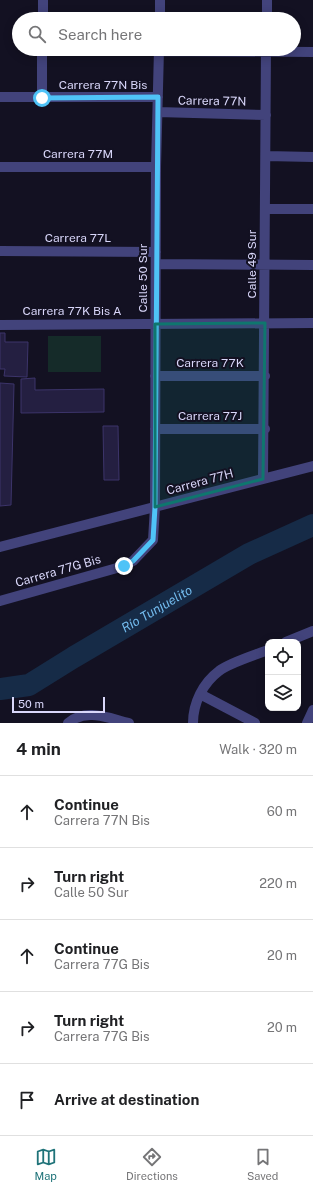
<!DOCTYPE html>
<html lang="en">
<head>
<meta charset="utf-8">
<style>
  :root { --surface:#fff; --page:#f2f2f2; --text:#202124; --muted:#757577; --line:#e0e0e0; --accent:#1f7379 }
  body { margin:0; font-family:"Public Sans",sans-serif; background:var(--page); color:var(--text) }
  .controls { position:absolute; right:12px; bottom:12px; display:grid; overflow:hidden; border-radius:8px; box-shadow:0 2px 10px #0003 }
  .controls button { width:36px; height:36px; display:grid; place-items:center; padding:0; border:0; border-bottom:1px solid var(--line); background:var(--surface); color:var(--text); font:20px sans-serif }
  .scale { position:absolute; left:12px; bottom:10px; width:93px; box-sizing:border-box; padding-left:4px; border:2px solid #d9d7fa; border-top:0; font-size:11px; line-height:14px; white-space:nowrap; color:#d9d7fa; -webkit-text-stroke:3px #131122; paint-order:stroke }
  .stop { position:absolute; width:12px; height:12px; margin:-9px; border:3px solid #4fc3f7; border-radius:50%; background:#fff }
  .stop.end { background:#4fc3f7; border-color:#fff; box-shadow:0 1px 4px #0008 }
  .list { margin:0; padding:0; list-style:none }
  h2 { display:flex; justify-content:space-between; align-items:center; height:52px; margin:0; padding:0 16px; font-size:17px }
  h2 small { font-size:13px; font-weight:400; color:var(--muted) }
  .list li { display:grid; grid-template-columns:26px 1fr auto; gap:12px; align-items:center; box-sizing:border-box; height:72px; padding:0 16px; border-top:1px solid var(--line) }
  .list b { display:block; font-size:15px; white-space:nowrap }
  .list p { margin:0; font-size:13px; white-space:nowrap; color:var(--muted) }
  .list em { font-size:13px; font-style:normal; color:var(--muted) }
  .icon { flex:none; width:22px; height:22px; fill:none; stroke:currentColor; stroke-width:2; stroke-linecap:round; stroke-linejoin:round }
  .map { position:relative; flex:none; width:313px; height:723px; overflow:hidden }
  .search { position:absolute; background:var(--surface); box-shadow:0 2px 10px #0003; left:12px; right:12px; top:12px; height:44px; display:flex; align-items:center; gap:10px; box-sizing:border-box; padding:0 14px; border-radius:22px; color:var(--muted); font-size:15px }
  .sheet { height:412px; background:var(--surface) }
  nav { display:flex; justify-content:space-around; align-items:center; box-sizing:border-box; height:56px; border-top:1px solid var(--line); background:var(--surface); font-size:11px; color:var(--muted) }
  nav a { display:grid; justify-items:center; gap:2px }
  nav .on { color:var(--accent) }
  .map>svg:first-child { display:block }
  .green { fill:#152b29 }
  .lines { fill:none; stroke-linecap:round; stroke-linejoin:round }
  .river { stroke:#162b47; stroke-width:22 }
  .building { fill:#241f41; stroke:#3c346a }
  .minor { stroke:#42437b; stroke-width:10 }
  .route { stroke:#4fc3f7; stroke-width:5 }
  .marked { fill:#0f766e; fill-opacity:0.2; stroke:#0f766e; stroke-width:3; stroke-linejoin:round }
  .labels { text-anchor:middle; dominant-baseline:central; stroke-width:4; stroke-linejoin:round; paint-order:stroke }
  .street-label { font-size:12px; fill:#d9d7fa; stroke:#131122 }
  .water-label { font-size:13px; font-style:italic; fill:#72baed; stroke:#131122 }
</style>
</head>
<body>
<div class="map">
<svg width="313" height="723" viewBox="0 0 313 723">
  <rect width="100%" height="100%" fill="#131122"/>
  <path class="green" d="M48,336H101V372H48Z"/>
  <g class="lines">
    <path class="river" id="s1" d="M0,689L29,685L74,657L249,554L313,525"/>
  </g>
  <path class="building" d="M0,333H5V342H28L27,377L4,376L5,369H0Z
    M35,378V390L104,389V412L21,413V379Z
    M0,383L14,384L11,505L0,506Z
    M103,426H118L119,480H104Z"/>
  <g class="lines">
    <path class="minor" d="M43,19V0
      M160,19V0
      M267,19V0
      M159,51L313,52
      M0,97H158
      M42,98V49
      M158,112L266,115
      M266,156L313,157
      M0,167H156
      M266,209H313
      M0,251L156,252
      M156,264L313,265
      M0,325L313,323
      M155,376H265
      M155,429H265
      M263,479L266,49
      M0,547L313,466
      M0,601L124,566L133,561L153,540L155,507L156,167L159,49
      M286,642L313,631
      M200,694L255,723
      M68,723C86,708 108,718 129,723
      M193,723C193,703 203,683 219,671C229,663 255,655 268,650
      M307,723L313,710"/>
  </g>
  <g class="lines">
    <path class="route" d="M42,98L158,97L155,507L153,540L133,561L124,566"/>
  </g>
  <path class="marked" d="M265,323L263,479L155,507V324Z"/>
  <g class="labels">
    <g class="street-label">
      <text x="103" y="85">Carrera 77N Bis</text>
      <text transform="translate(212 101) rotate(1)">Carrera 77N</text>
      <text x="78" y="154">Carrera 77M</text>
      <text x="78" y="238">Carrera 77L</text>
      <text transform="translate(252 264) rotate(-90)">Calle 49 Sur</text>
      <text transform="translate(143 278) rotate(-90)">Calle 50 Sur</text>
      <text x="72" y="311">Carrera 77K Bis A</text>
      <text x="210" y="363">Carrera 77K</text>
      <text x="210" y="416">Carrera 77J</text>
      <text transform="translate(200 482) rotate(-15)">Carrera 77H</text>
      <text transform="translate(58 571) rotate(-16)">Carrera 77G Bis</text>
    </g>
    <g class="water-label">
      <text stroke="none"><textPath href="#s1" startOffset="178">Río Tunjuelito</textPath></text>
    </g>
  </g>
</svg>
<div class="controls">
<button><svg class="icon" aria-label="locate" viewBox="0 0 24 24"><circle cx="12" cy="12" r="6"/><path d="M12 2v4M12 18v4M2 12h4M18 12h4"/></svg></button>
<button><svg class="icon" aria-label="layers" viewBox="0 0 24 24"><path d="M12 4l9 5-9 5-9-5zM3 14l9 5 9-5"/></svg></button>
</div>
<div class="scale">50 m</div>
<div class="stop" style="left:42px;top:98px"></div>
<div class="stop end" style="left:124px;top:566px"></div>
<div class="search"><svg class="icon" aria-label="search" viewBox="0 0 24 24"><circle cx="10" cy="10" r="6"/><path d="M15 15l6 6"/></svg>Search here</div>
</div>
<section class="sheet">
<h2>4 min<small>Walk · 320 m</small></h2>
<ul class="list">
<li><svg class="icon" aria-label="ahead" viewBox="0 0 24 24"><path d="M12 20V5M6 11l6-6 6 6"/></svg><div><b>Continue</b><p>Carrera 77N Bis</p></div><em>60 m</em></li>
<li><svg class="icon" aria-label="right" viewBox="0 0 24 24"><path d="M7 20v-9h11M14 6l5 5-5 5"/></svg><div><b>Turn right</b><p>Calle 50 Sur</p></div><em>220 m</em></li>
<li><svg class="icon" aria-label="ahead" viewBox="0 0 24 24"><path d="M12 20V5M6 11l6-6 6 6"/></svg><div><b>Continue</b><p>Carrera 77G Bis</p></div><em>20 m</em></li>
<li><svg class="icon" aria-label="right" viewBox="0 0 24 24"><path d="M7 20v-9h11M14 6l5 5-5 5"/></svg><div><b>Turn right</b><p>Carrera 77G Bis</p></div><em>20 m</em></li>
<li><svg class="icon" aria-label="arrive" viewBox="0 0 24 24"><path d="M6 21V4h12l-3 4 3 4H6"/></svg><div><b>Arrive at destination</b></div></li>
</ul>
</section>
<nav>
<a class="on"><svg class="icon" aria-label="map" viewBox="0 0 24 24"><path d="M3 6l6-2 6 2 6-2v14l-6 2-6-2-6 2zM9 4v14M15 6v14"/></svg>Map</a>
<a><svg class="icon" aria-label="directions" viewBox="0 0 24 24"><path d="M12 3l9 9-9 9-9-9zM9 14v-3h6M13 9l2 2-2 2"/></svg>Directions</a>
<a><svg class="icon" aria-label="saved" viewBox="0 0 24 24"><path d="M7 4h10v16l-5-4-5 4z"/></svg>Saved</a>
</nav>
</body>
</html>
